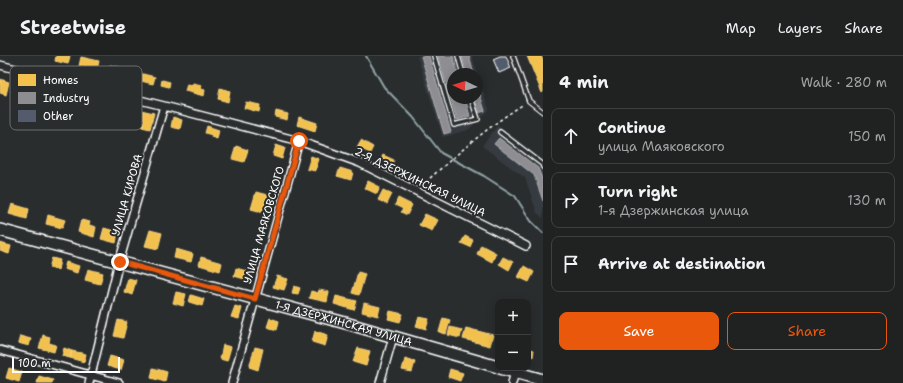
<!DOCTYPE html>
<html lang="en">
<head>
<meta charset="utf-8">
<style>
  :root { --surface:#202222; --page:#2d2f2f; --text:#f1f3f6; --muted:#a2a4a5; --line:#3d3f40; --accent:#ea580c }
  body { margin:0; font-family:"Shantell Sans",sans-serif; background:var(--page); color:var(--text) }
  .controls { position:absolute; right:12px; bottom:12px; display:grid; overflow:hidden; border-radius:8px; box-shadow:0 2px 10px #0003 }
  .controls button { width:36px; height:36px; display:grid; place-items:center; padding:0; border:0; border-bottom:1px solid var(--line); background:var(--surface); color:var(--text); font:20px sans-serif }
  .compass { position:absolute; left:447px; top:12px; width:36px; height:36px; border-radius:50%; background:var(--surface); box-shadow:0 2px 10px #0003; rotate:274deg }
  .scale { position:absolute; left:12px; bottom:10px; width:108px; box-sizing:border-box; padding-left:4px; border:2px solid #fff; border-top:0; font-size:11px; line-height:14px; white-space:nowrap; color:#fff; -webkit-text-stroke:3px #2a2d2e; paint-order:stroke }
  .stop { position:absolute; width:12px; height:12px; margin:-9px; border:3px solid #ea580c; border-radius:50%; background:#fff }
  .stop.end { background:#ea580c; border-color:#fff; box-shadow:0 1px 4px #0008 }
  .list { margin:0; padding:0; list-style:none }
  h2 { display:flex; justify-content:space-between; align-items:center; height:52px; margin:0; padding:0 16px; font-size:17px }
  h2 small { font-size:13px; font-weight:400; color:var(--muted) }
  .list li { display:grid; grid-template-columns:26px 1fr auto; gap:12px; align-items:center; box-sizing:border-box; height:56px; margin:0 8px 8px; padding:0 8px; border:1px solid var(--line); border-radius:8px }
  .list b { display:block; font-size:15px; white-space:nowrap }
  .list p { margin:0; font-size:13px; white-space:nowrap; color:var(--muted) }
  .list em { font-size:13px; font-style:normal; color:var(--muted) }
  .actions { display:flex; gap:8px; padding:12px 16px }
  .actions a { flex:1; padding:9px 0; border:1px solid var(--accent); border-radius:8px; text-align:center; font-size:14px; color:var(--accent) }
  .actions .main { background:var(--accent); color:#fff }
  .icon { flex:none; width:22px; height:22px; fill:none; stroke:currentColor; stroke-width:2; stroke-linecap:round; stroke-linejoin:round }
  .map { position:relative; flex:none; width:543px; height:327px; overflow:hidden }
  header { display:flex; align-items:center; gap:24px; box-sizing:border-box; height:56px; padding:0 20px; background:var(--surface); border-bottom:1px solid var(--line) }
  header strong { font-size:19px }
  nav { display:flex; gap:22px; margin-inline-start:auto; font-size:14px }
  main { display:flex }
  aside { flex:1; background:var(--surface) }
  .map>svg:first-child { display:block }
  .built { fill:#363b41; fill-rule:evenodd }
  .homes { fill:#f2c14e; stroke:#f6d483 }
  .industry { fill:#8d8d92; stroke:#afafb3 }
  .lines { fill:none; stroke-linecap:round; stroke-linejoin:round }
  .stream { stroke:#91a3a6; stroke-width:2 }
  .building { fill:#535b6c; stroke:#fff }
  .lane-casing { stroke:#fff; stroke-width:6 }
  .street-casing { stroke:#fff; stroke-width:10 }
  .secondary-casing { stroke:#fff; stroke-width:14 }
  .path { stroke:#fff; stroke-width:1.5; stroke-dasharray:3 3; stroke-linecap:butt }
  .lane { stroke:#2a2d2e; stroke-width:3.5 }
  .street { stroke:#2a2d2e; stroke-width:7 }
  .secondary { stroke:#2a2d2e; stroke-width:11 }
  .route { stroke:#ea580c; stroke-width:5 }
  .labels { text-anchor:middle; dominant-baseline:central; stroke-width:4; stroke-linejoin:round; paint-order:stroke }
  .street-label { font-size:11px; fill:#fff; stroke:#2a2d2e }
  .key { fill:#2a2d2e; stroke:#6a6c6d; stroke-width:1 }
  .key-label { font-size:11px; fill:#fff }
</style>
</head>
<body>
<header>
<strong>Streetwise</strong>
<nav><a>Map</a><a>Layers</a><a>Share</a></nav>
</header>
<main>
<div class="map">
<svg width="543" height="327" viewBox="0 0 543 327">
  <rect width="100%" height="100%" fill="#2a2d2e"/>
  <filter id="ink" filterUnits="userSpaceOnUse"><feTurbulence type="fractalNoise" baseFrequency=".025" numOctaves="2"/><feDisplacementMap in="SourceGraphic" scale="8" xChannelSelector="R" yChannelSelector="G"/><feConvolveMatrix kernelMatrix="1 2 1 2 8 2 1 2 1" color-interpolation-filters="sRGB"/></filter>
  <g filter="url(#ink)">
    <path class="built" d="M417,0H472L489,54L468,74L443,81ZM453,18H477V42H453Z
      M498,69L543,104V162L537,157L525,122L482,90Z"/>
    <path class="homes" d="M56,0H70L68,8L55,5Z
      M527,0H541L543,4V36L542,37Z
      M81,1L99,5L97,14L79,10Z
      M110,9L120,11L118,19L108,16Z
      M135,16L155,21L153,28L133,23Z
      M0,23L9,26L6,39L0,37Z
      M162,24L170,26L169,31L161,29Z
      M193,27L202,29L201,33L205,34L204,40L185,35L187,28L192,29Z
      M220,32L230,35L228,46L218,43Z
      M246,46L260,49L259,56L244,52Z
      M141,54L154,57L150,73L142,71L144,63L139,62Z
      M276,55L288,58L287,64L275,61Z
      M173,61L182,64L180,73L171,71Z
      M299,61L317,67L315,75L297,69Z
      M207,70L219,74L217,83L211,81L212,79L205,77Z
      M361,84L373,91L370,97L357,91Z
      M276,89L285,92L282,103L273,100Z
      M236,90L248,94L244,106L232,103Z
      M383,99L394,104L391,110L380,105Z
      M311,100L319,103L315,115L307,113Z
      M340,112L353,116L351,124L337,120Z
      M368,125L380,131L377,138L364,132Z
      M383,134L392,138L387,148L378,144Z
      M256,136L271,140L267,152L264,151L262,156L251,153Z
      M398,142L412,149L407,159L401,156L403,153L395,149Z
      M12,148L29,153L27,163L9,158Z
      M425,158L438,164L432,175L419,169Z
      M48,159L65,164L62,172L46,168Z
      M81,164L90,166L89,169L96,171L94,181L78,176Z
      M104,172L118,176L116,187L101,183Z
      M150,174L162,177L158,193L145,190Z
      M465,180L473,184L470,191L461,187Z
      M0,187L11,190L9,198L0,195Z
      M481,189L496,197L492,206L477,198Z
      M176,193L193,198L191,206L174,202Z
      M201,201L222,207L220,215L199,209Z
      M503,201L513,206L509,214L499,208Z
      M52,202L60,204L58,214L49,212Z
      M66,206L79,210L77,217L64,213Z
      M524,210L534,216L529,226L518,221Z
      M236,212L250,216L248,224L234,220Z
      M88,213L103,217L100,228L85,224Z
      M358,216L365,218L359,239L352,237Z
      M277,220L288,223L284,234L273,231Z
      M128,222L136,224L132,239L124,236Z
      M294,230L300,232L298,238L292,237Z
      M319,234L329,236L327,246L309,242L311,235L318,237Z
      M176,236L186,238L183,250L173,247Z
      M191,239L204,243L202,250L189,246Z
      M336,240L357,245L354,254L334,248Z
      M364,247L380,251L378,260L362,256Z
      M235,250L242,252L239,263L231,261Z
      M390,255L403,258L400,266L388,263Z
      M419,261L429,263L426,273L416,270Z
      M270,262L279,265L277,274L267,271Z
      M443,262L450,264L446,278L439,276Z
      M118,264L127,266L123,282L114,280Z
      M450,271L462,274L460,282L448,279Z
      M466,272L493,279L490,290L463,283Z
      M315,275L328,279L325,290L312,286Z
      M43,279L50,281L49,287L56,289L54,296L39,292Z
      M20,280L31,283L29,290L18,287Z
      M223,289L231,291L227,305L220,303Z
      M255,291L263,293L258,314L249,311Z
      M64,292L72,295L70,302L62,300Z
      M358,292L370,295L366,310L353,306Z
      M528,292L534,294L533,301L528,300Z
      M72,295L86,298L84,306L70,302Z
      M110,300L124,304L121,314L107,310Z
      M405,303L415,306L412,316L402,314Z
      M9,312L22,316L19,326L6,322Z
      M153,312L167,316L165,326L151,322Z
      M450,313L463,317L460,325L448,321Z
      M39,320L53,324L52,327H37Z"/>
    <path class="industry" d="M421,0H429L451,76L444,78Z
      M438,0H453L458,18H453V42H465L470,60L457,64Z
      M462,0H469L474,18H467Z
      M477,28L485,55L478,57L474,42H477Z
      M499,82L538,112L543,125V145L534,119L494,88Z"/>
    <g class="lines">
      <path class="stream" d="M366,0L384,31L413,61L441,97L484,120L515,140L531,165L543,177"/>
    </g>
    <path class="building" d="M500,0H506L511,12L499,17L493,3Z"/>
    <g class="lines">
      <defs>
        <path id="lane" d="M434,0L454,69L478,63L471,42
          M458,0L463,18
          M513,0L529,45L543,56
          M500,76L542,108L543,111"/>
        <path id="street" d="M0,9L164,50L299,85L360,107L526,190
          M0,294L119,327
          M89,327L118,210L164,50
          M232,327L299,85
          M380,327L393,281
          M512,327L515,316"/>
        <g id="secondary">
          <path id="s1" d="M0,174L349,268L498,311"/>
          <path d="M500,312L543,324"/>
        </g>
      </defs>
      <use href="#lane" class="lane-casing"/>
      <use href="#street" class="street-casing"/>
      <use href="#secondary" class="secondary-casing"/>
      <path class="path" d="M421,130C454,101 487,71 524,48"/>
      <use href="#lane" class="lane"/>
      <use href="#street" class="street"/>
      <use href="#secondary" class="secondary"/>
    </g>
  </g>
  <g class="lines" filter="url(#ink)">
    <path class="route" d="M120,206L255,243L299,85"/>
  </g>
  <g class="labels">
    <g class="street-label">
      <text transform="translate(420 126) rotate(26)">2-Я ДЗЕРЖИНСКАЯ УЛИЦА</text>
      <text transform="translate(127 139) rotate(-74)">УЛИЦА КИРОВА</text>
      <text transform="translate(264 169) rotate(-74)">УЛИЦА МАЯКОВСКОГО</text>
      <text stroke="none"><textPath href="#s1" startOffset="356">1-Я ДЗЕРЖИНСКАЯ УЛИЦА</textPath></text>
    </g>
  </g>
  <rect x="10" y="10" width="132" height="64" rx="6" class="key"/>
  <rect x="18" y="18" width="18" height="12" fill="#f2c14e"/>
  <rect x="18" y="36" width="18" height="12" fill="#8d8d92"/>
  <rect x="18" y="54" width="18" height="12" fill="#535b6c"/>
  <g class="key-label">
    <text x="43" y="28">Homes</text>
    <text x="43" y="46">Industry</text>
    <text x="43" y="64">Other</text>
  </g>
</svg>
<div class="controls">
<button>+</button>
<button>−</button>
</div>
<svg class="compass" viewBox="-18 -18 36 36"><path d="M0-13l5 13h-10z" fill="#e53935"/><path d="M0 13l5-13h-10z" fill="#a2a4a5"/></svg>
<div class="scale">100 m</div>
<div class="stop" style="left:299px;top:85px"></div>
<div class="stop end" style="left:120px;top:206px"></div>
</div>
<aside>
<h2>4 min<small>Walk · 280 m</small></h2>
<ul class="list">
<li><svg class="icon" aria-label="ahead" viewBox="0 0 24 24"><path d="M12 20V5M6 11l6-6 6 6"/></svg><div><b>Continue</b><p>улица Маяковского</p></div><em>150 m</em></li>
<li><svg class="icon" aria-label="right" viewBox="0 0 24 24"><path d="M7 20v-9h11M14 6l5 5-5 5"/></svg><div><b>Turn right</b><p>1-я Дзержинская улица</p></div><em>130 m</em></li>
<li><svg class="icon" aria-label="arrive" viewBox="0 0 24 24"><path d="M6 21V4h12l-3 4 3 4H6"/></svg><div><b>Arrive at destination</b></div></li>
</ul>
<div class="actions"><a class="main">Save</a><a>Share</a></div>
</aside>
</main>
</body>
</html>
